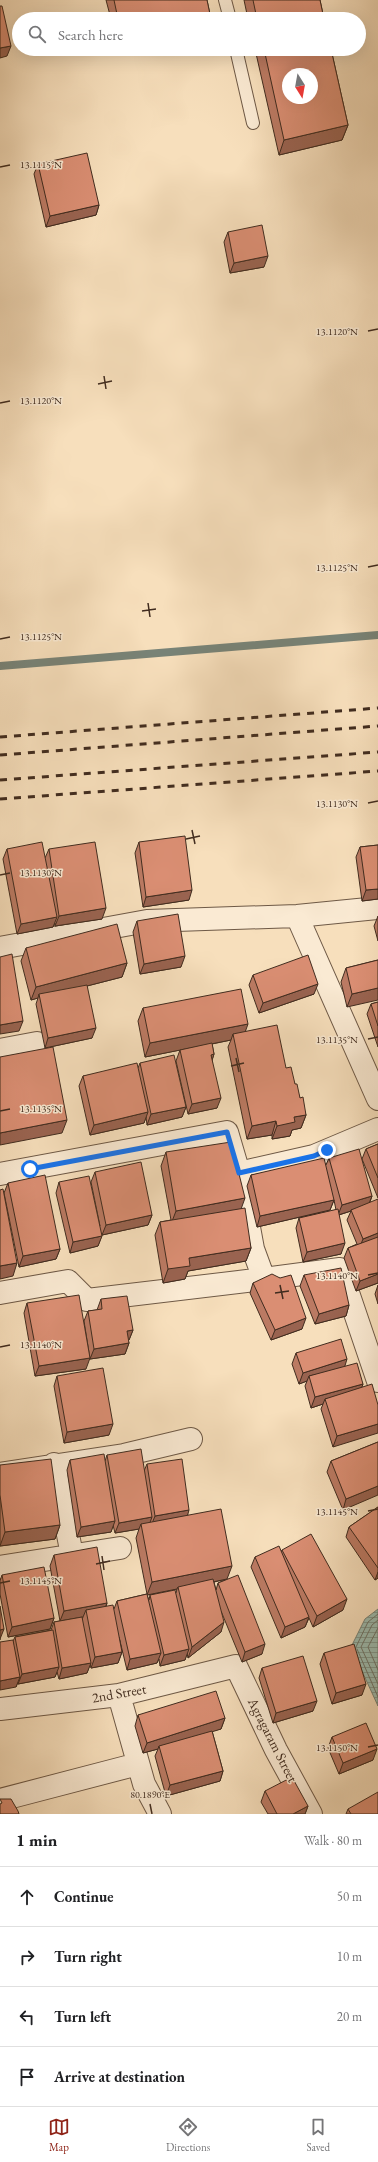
<!DOCTYPE html>
<html lang="en">
<head>
<meta charset="utf-8">
<style>
  :root { --surface:#fff; --page:#f6f6f6; --text:#202124; --muted:#757577; --line:#e0e0e0; --accent:#8f2418 }
  body { margin:0; font-family:"EB Garamond",serif; background:var(--page); color:var(--text) }
  .compass { position:absolute; left:282px; top:68px; width:36px; height:36px; border-radius:50%; background:var(--surface); box-shadow:0 4px 16px #0002; rotate:169deg }
  .stop { position:absolute; width:12px; height:12px; margin:-9px; border:3px solid #1a73e8; border-radius:50%; background:#fff }
  .stop.end { background:#1a73e8; border-color:#fff; box-shadow:0 1px 4px #0008 }
  .list { margin:0; padding:0; list-style:none }
  h2 { display:flex; justify-content:space-between; align-items:center; height:52px; margin:0; padding:0 16px; font-size:17px }
  h2 small { font-size:13px; font-weight:400; color:var(--muted) }
  .list li { display:grid; grid-template-columns:26px 1fr auto; gap:12px; align-items:center; box-sizing:border-box; height:60px; padding:0 16px; border-top:1px solid var(--line) }
  .list b { display:block; font-size:15px; white-space:nowrap }
  .list em { font-size:13px; font-style:normal; color:var(--muted) }
  .icon { flex:none; width:22px; height:22px; fill:none; stroke:currentColor; stroke-width:2; stroke-linecap:round; stroke-linejoin:round }
  .map { position:relative; flex:none; width:378px; height:1814px; overflow:hidden }
  .search { position:absolute; background:var(--surface); box-shadow:0 4px 16px #0002; left:12px; right:12px; top:12px; height:44px; display:flex; align-items:center; gap:10px; box-sizing:border-box; padding:0 14px; border-radius:22px; color:var(--muted); font-size:15px }
  .sheet { height:292px; background:var(--surface) }
  nav { display:flex; justify-content:space-around; align-items:center; box-sizing:border-box; height:56px; border-top:1px solid var(--line); background:var(--surface); font-size:11px; color:var(--muted) }
  nav a { display:grid; justify-items:center; gap:2px }
  nav .on { color:var(--accent) }
  .map>svg:first-child { display:block }
  .water { fill:url(#water-rules); stroke:#788377 }
  .lines { fill:none; stroke-linecap:round; stroke-linejoin:round }
  .shore { stroke:#6f7468; stroke-width:1 }
  .stream { stroke:#788377; stroke-width:8 }
  .lane-casing { stroke:#6e5946; stroke-width:14 }
  .street-casing { stroke:#6e5946; stroke-width:24 }
  .lane { stroke:#faead3; stroke-width:12 }
  .street { stroke:#faead3; stroke-width:22 }
  .rail { stroke:#412c1f; stroke-width:3; stroke-dasharray:7 7; stroke-linecap:butt }
  .wall { fill:#bb7a63; stroke:#412c1f; fill-rule:evenodd }
  .shaded-wall { fill:#996350; stroke:#412c1f }
  .building { fill:#da8e73; stroke:#412c1f; fill-rule:evenodd }
  .route { stroke:#1a73e8; stroke-width:5 }
  .ticks { fill:none; stroke:#412c1f; stroke-width:1.5 }
  .labels { text-anchor:middle; dominant-baseline:central; stroke-width:3; stroke-linejoin:round; paint-order:stroke }
  .street-label { font-size:14px; fill:#412c1f; stroke:#faead3 }
  .ticks-label { font-size:10px; text-anchor:middle; fill:#412c1f; stroke:#faead3; stroke-width:3; stroke-linejoin:round; paint-order:stroke }
</style>
</head>
<body>
<div class="map">
<svg width="378" height="1814" viewBox="0 0 378 1814">
  <defs>
    <pattern id="water-rules" width="6" height="5" patternUnits="userSpaceOnUse"><rect width="6" height="5" fill="#9dbdb1"/><path d="M0 2.5h6" fill="none" stroke="#829a8f"/></pattern>
  </defs>
  <rect width="100%" height="100%" fill="#f7dfbc"/>
  <filter id="stains"><feTurbulence type="fractalNoise" baseFrequency=".005" numOctaves="4"/><feColorMatrix values="0 0 0 0 .2 0 0 0 0 .09 0 0 0 0 .02 0 0 0 .5 -.17"/></filter>
  <radialGradient id="worn" r=".72"><stop offset=".6" stop-color="#630" stop-opacity="0"/><stop offset="1" stop-color="#630" stop-opacity=".3"/></radialGradient>
  <path class="water" d="M378,1609V1706L351,1647L365,1619Z"/>
  <g class="lines">
    <path class="shore" d="M378,1620L372,1625L361,1647L378,1684
      M378,1628L368,1647L378,1670
      M356,1647L368,1622L378,1614
      M357,1649L378,1697"/>
    <path class="stream" d="M0,666L378,635"/>
    <defs>
      <path id="lane" d="M225,0L230,19
        M236,49L253,123"/>
      <path id="street" d="M297,916L378,1099
        M0,948L147,921L297,916L378,908
        M0,1050L37,1043
        M239,1173L314,1156L378,1129
        M0,1174L227,1132L239,1173L253,1249L264,1279L340,1269L378,1381
        M0,1293L68,1281L87,1300L264,1279
        M54,1464L72,1555
        M0,1474L124,1455L191,1439
        M0,1567L120,1548
        M119,1695L144,1784L160,1814
        M0,1709L119,1695L236,1666L276,1750L311,1814
        M0,1800L138,1764"/>
    </defs>
    <use href="#lane" class="lane-casing"/>
    <use href="#street" class="street-casing"/>
    <use href="#lane" class="lane"/>
    <use href="#street" class="street"/>
    <path class="rail" d="M0,737L378,708
      M0,755L378,726
      M0,780L378,752
      M0,799L378,771"/>
  </g>
  <path class="wall" d="M106,0H207L211,19H111Z
    M244,0H320L324,19H248Z
    M255,49H331L348,125L342,140L279,155Z
    M38,164L99,205L96,215L46,227L34,174Z
    M228,232L264,267L230,273L224,242Z
    M139,842L189,900L143,907L135,853Z
    M378,845V899L362,901L356,857L360,847Z
    M7,849L45,858L49,849L102,919L55,926V923L53,927L17,934L3,859Z
    M378,916V941L374,926Z
    M137,921L181,967L140,974L133,932Z
    M26,948L127,963L122,977L87,986L92,1038L45,1048L36,1004L38,998L31,1000L21,961Z
    M378,960L347,1007L341,982L346,968Z
    M253,975L314,994L259,1013L249,985Z
    M378,1002V1047L367,1014L371,1004Z
    M143,1008L246,1031L286,1068L295,1084L306,1115L301,1128L292,1130L290,1136L272,1139V1135L247,1139L228,1047L231,1040L212,1044L214,1054L212,1060L217,1108L188,1114L176,1061L180,1050L190,1048L145,1057L138,1021Z
    M140,1063L186,1107L182,1117L147,1125L146,1117L144,1123L90,1135L79,1086L83,1076L138,1068Z
    M378,1144V1198L362,1159L366,1149Z
    M166,1152L241,1209L251,1248L246,1261L188,1271L185,1279L163,1283L155,1235L160,1222L171,1220L161,1166Z
    M329,1158L372,1196L370,1202L378,1283L356,1291L344,1258L348,1248L357,1244L347,1220L351,1211L339,1215L341,1254L303,1262L296,1228L299,1218L336,1210L334,1200L330,1210L257,1227L247,1186L251,1175L326,1165Z
    M95,1172L152,1215L148,1225L102,1235L98,1246L70,1253L56,1193L59,1182L100,1226L91,1182Z
    M8,1183L60,1249L56,1259L19,1267L4,1193Z
    M304,1275L349,1305L346,1316L315,1324L300,1286Z
    M280,1278L302,1329L271,1340L250,1293L253,1283Z
    M378,1285V1304L375,1294Z
    M101,1299L133,1330L129,1340H128L129,1343L125,1354L90,1359L84,1321L88,1311L97,1310Z
    M27,1303L86,1369L35,1376L24,1313Z
    M296,1353L345,1366L363,1384L333,1447L321,1409L323,1404L311,1408L305,1386L307,1381L299,1384L292,1364Z
    M57,1376L109,1435L64,1443L54,1386Z
    M378,1442L343,1510L327,1472L331,1461Z
    M107,1455L144,1471L147,1464L188,1515L227,1579L262,1654L242,1662L221,1611V1632L188,1658L187,1653L185,1660L160,1666L159,1659L157,1663L127,1670L119,1637L122,1652L118,1663L91,1668L90,1664L87,1673L59,1679L57,1672L55,1677L18,1684V1682L16,1687L13,1641L15,1637L51,1630L54,1622L60,1621L50,1566L54,1555L107,1603L106,1607L114,1609L117,1601L147,1594L136,1538L139,1529L115,1533L113,1525L111,1532L77,1537L67,1470L70,1460L105,1461ZM227,1579L218,1583L216,1590L214,1582ZM177,1589L176,1593L150,1595L149,1600L147,1595ZM83,1617L82,1620L72,1619Z
    M0,1465L60,1525L55,1539L0,1546Z
    M378,1507V1578L375,1580L346,1537L349,1527Z
    M282,1550L343,1610L313,1627L309,1618L305,1627L281,1638L251,1567L255,1557L281,1552Z
    M2,1575L54,1618L50,1629L8,1637L0,1594V1581Z
    M324,1653L362,1695L332,1704L320,1664Z
    M262,1668L313,1711L273,1723L259,1678Z
    M138,1715L225,1718L221,1729L212,1731L223,1771L220,1781L166,1796L155,1756L158,1749L143,1753L135,1726Z
    M332,1737L373,1760L339,1774L328,1748Z
    M265,1791L308,1806L305,1814H268L261,1802Z
    M348,1809L378,1814H346Z"/>
  <path class="shaded-wall" d="M11,46L7,56L0,58V48Z
    M119,49H131L118,52Z
    M348,125L342,140L279,155L284,140Z
    M99,205L96,215L46,227L50,216Z
    M268,256L264,267L230,273L234,263Z
    M378,889V899L362,901L366,890Z
    M192,890L189,900L143,907L146,897Z
    M106,908L102,919L55,926L59,916Z
    M57,917L53,927L17,934L21,924Z
    M185,956L181,967L140,974L144,964Z
    M127,963L122,977L40,998L39,994L38,998L31,1000L36,987Z
    M318,984L314,994L259,1013L263,1003Z
    M378,988V1000L347,1007L352,994Z
    M23,1021L19,1031L0,1034V1025Z
    M248,1024L243,1038L233,1034L231,1040L145,1057L150,1043Z
    M96,1028L92,1038L45,1048L48,1038Z
    M214,1054L211,1064V1055Z
    M221,1098L217,1108L188,1114L192,1104Z
    M186,1107L182,1117L147,1125L151,1114Z
    M148,1112L144,1123L90,1135L94,1125Z
    M306,1115L301,1128L292,1130L290,1136L272,1139L277,1126L294,1117Z
    M67,1120L62,1133L0,1145V1133Z
    M276,1121L272,1135L247,1139L252,1126Z
    M372,1196L368,1206L351,1210V1211L338,1215L342,1205Z
    M245,1198L240,1212L171,1224L176,1211Z
    M334,1200L330,1210L257,1227L260,1216Z
    M152,1215L148,1225L102,1235L106,1225Z
    M378,1233V1241L359,1249L363,1239Z
    M102,1236L98,1246L70,1253L73,1242Z
    M345,1243L341,1254L303,1262L307,1252Z
    M251,1248L246,1261L188,1271L185,1279L163,1283L168,1269L189,1258Z
    M60,1249L56,1259L19,1267L23,1256Z
    M17,1263L13,1276L0,1279V1266Z
    M378,1274V1283L356,1291L360,1281Z
    M349,1305L346,1316L315,1324L319,1314Z
    M306,1318L302,1329L271,1340L275,1330Z
    M133,1330L129,1340L123,1341L127,1331Z
    M129,1343L125,1354L90,1359L94,1349Z
    M90,1358L86,1369L35,1376L39,1366Z
    M347,1359L344,1369L309,1376L307,1381L299,1384L303,1373Z
    M363,1384L359,1395L325,1399L323,1404L311,1408L315,1397Z
    M113,1424L109,1435L64,1443L67,1432Z
    M378,1424V1433L333,1447L337,1436Z
    M378,1486V1495L343,1510L346,1499Z
    M189,1510L186,1521L151,1526L155,1516Z
    M152,1517L148,1528L141,1524L139,1529L115,1533L119,1523Z
    M115,1521L111,1532L77,1537L81,1527Z
    M60,1525L55,1539L0,1546L5,1532Z
    M232,1566L227,1579L179,1589L178,1587L177,1589L147,1595L152,1582Z
    M378,1572V1578L375,1580Z
    M347,1599L343,1610L313,1627L317,1616Z
    M107,1603L103,1613L86,1610L83,1617L60,1621L64,1611Z
    M309,1617L305,1627L281,1638L285,1627Z
    M54,1618L50,1629L8,1637L12,1627Z
    M224,1622L221,1632L188,1658L192,1647Z
    M4,1629L0,1639V1640V1630Z
    M265,1644L262,1654L242,1662L245,1652Z
    M189,1649L185,1660L160,1666L164,1655Z
    M122,1652L118,1663L91,1668L95,1657Z
    M161,1653L157,1663L127,1670L130,1659Z
    M91,1663L87,1673L59,1679L62,1668Z
    M59,1667L55,1677L18,1684L22,1674Z
    M20,1677L16,1687L0,1690V1681Z
    M366,1684L362,1695L332,1704L336,1693Z
    M317,1701L313,1711L273,1723L276,1713Z
    M225,1718L221,1729L160,1748L159,1746L158,1749L143,1753L147,1743Z
    M377,1749L373,1760L339,1774L343,1763Z
    M223,1771L220,1781L166,1796L170,1785Z
    M308,1806L305,1814H293Z"/>
  <path class="building" d="M114,0H207L211,19H118Z
    M253,0H320L324,19H257Z
    M0,6H2L11,46L0,48Z
    M264,49H331L348,125L284,140ZM288,74H312V98H288Z
    M87,153L99,205L50,216L38,164Z
    M262,225L268,256L234,263L228,232Z
    M185,836L192,890L146,897L139,842Z
    M42,842L57,917L21,924L7,849Z
    M95,842L106,908L59,916L49,849Z
    M378,845V889L366,890L360,847Z
    M178,914L185,956L144,964L137,921Z
    M117,924L127,963L36,987L26,948Z
    M12,954L23,1021L0,1025V957Z
    M308,955L318,984L263,1003L253,975Z
    M378,960V988L352,994L346,968Z
    M87,985L96,1028L48,1038L39,994Z
    M241,989L248,1024L150,1043L143,1008Z
    M378,1002V1026L371,1004Z
    M277,1025L286,1068L291,1067L295,1084H297L300,1098L303,1097L306,1115L294,1117L295,1122L277,1126L276,1121L252,1126L233,1034Z
    M212,1043L214,1054L211,1055L221,1098L192,1104L180,1050Z
    M53,1047L67,1120L0,1133V1057Z
    M174,1055L186,1107L151,1114L140,1063Z
    M137,1063L148,1112L94,1125L83,1076Z
    M231,1142L245,1198L176,1211L166,1152Z
    M378,1144V1178L366,1149Z
    M359,1149L372,1196L342,1205L329,1158Z
    M324,1158L334,1200L260,1216L251,1175Z
    M141,1162L152,1215L106,1225L95,1172Z
    M45,1175L60,1249L23,1256L8,1183Z
    M89,1176L102,1236L73,1242L59,1182Z
    M3,1189L17,1263L0,1266V1190Z
    M378,1199V1233L363,1239L351,1210Z
    M245,1208L251,1248L189,1258L190,1266L168,1269L160,1222Z
    M338,1209L345,1243L307,1252L299,1218Z
    M378,1237V1274L360,1281L348,1248Z
    M341,1268L349,1305L319,1314L304,1275Z
    M272,1274L280,1278L291,1275L306,1318L275,1330L253,1283Z
    M79,1295L90,1358L39,1366L27,1303Z
    M127,1296L133,1330L127,1331L129,1343L94,1349L88,1311L102,1309L101,1299Z
    M341,1339L347,1359L303,1373L296,1353Z
    M357,1363L363,1384L315,1397L309,1376Z
    M103,1368L113,1424L67,1432L57,1376Z
    M372,1384L378,1405V1424L337,1436L325,1399Z
    M378,1442V1486L346,1499L331,1461Z
    M141,1449L152,1517L119,1523L107,1455Z
    M104,1454L115,1521L81,1527L70,1460Z
    M51,1459L60,1525L5,1532L0,1495V1465Z
    M182,1459L189,1510L155,1516L147,1464Z
    M378,1507V1568L349,1527Z
    M221,1509L232,1566L152,1582L141,1524Z
    M311,1534L347,1599L317,1616L282,1550Z
    M279,1546L309,1617L285,1627L255,1557Z
    M97,1547L107,1603L64,1611L54,1555Z
    M44,1567L54,1618L12,1627L2,1575Z
    M238,1575L265,1644L245,1652L218,1583Z
    M213,1579L224,1622L192,1647L178,1587Z
    M175,1590L189,1649L164,1655L150,1595Z
    M147,1594L161,1653L130,1659L117,1601Z
    M113,1605L122,1652L95,1657L86,1610Z
    M0,1606L4,1629L0,1630Z
    M82,1617L91,1663L62,1668L54,1622Z
    M53,1630L59,1667L22,1674L15,1637Z
    M13,1640L20,1677L0,1681V1642Z
    M354,1644L366,1684L336,1693L324,1653Z
    M303,1656L317,1701L276,1713L262,1668Z
    M216,1691L225,1718L147,1743L138,1715Z
    M366,1723L377,1749L343,1763L332,1737Z
    M212,1731L223,1771L170,1785L159,1746Z
    M292,1777L308,1806L293,1814H277L265,1791Z
    M378,1792V1814H351L348,1809Z
    M0,1799H11L18,1811L19,1814H0V1804L2,1803Z"/>
  <g class="lines">
    <path class="route" d="M30,1169L227,1132L239,1173L314,1156L327,1150"/>
  </g>
  <path class="ticks" d="M0,167L10,165M368,331L378,329M104,376L106,389M98,384L112,381M0,403L10,401M368,567L378,565M148,603L150,617M142,611L156,609M0,639L10,637M368,803L378,801M192,830L195,844M186,839L200,836M0,875L10,873M368,1039L378,1037M236,1058L239,1072M231,1066L244,1063M0,1111L10,1109M368,1275L378,1273M280,1285L283,1299M275,1293L289,1291M0,1347L10,1345M368,1511L378,1509M102,1556L104,1570M96,1564L110,1561M0,1583L10,1581M368,1747L378,1745M150,1804L152,1814"/>
  <g class="labels">
    <g class="street-label">
      <text transform="translate(119 1693) rotate(-10)">2nd Street</text>
      <text transform="translate(273 1740) rotate(63)">Agragaram Street</text>
    </g>
  </g>
  <g class="ticks-label">
    <text x="41" y="168">13.1115°N</text>
    <text x="337" y="335">13.1120°N</text>
    <text x="41" y="404">13.1120°N</text>
    <text x="337" y="571">13.1125°N</text>
    <text x="41" y="640">13.1125°N</text>
    <text x="337" y="807">13.1130°N</text>
    <text x="41" y="876">13.1130°N</text>
    <text x="337" y="1043">13.1135°N</text>
    <text x="41" y="1112">13.1135°N</text>
    <text x="337" y="1279">13.1140°N</text>
    <text x="41" y="1348">13.1140°N</text>
    <text x="337" y="1515">13.1145°N</text>
    <text x="41" y="1584">13.1145°N</text>
    <text x="337" y="1751">13.1150°N</text>
    <text x="150" y="1798">80.1890°E</text>
  </g>
  <rect width="100%" height="100%" filter="url(#stains)"/>
  <rect width="100%" height="100%" fill="url(#worn)"/>
</svg>
<svg class="compass" viewBox="-18 -18 36 36"><path d="M0-13l5 13h-10z" fill="#e53935"/><path d="M0 13l5-13h-10z" fill="#757577"/></svg>
<div class="stop" style="left:30px;top:1169px"></div>
<div class="stop end" style="left:327px;top:1150px"></div>
<div class="search"><svg class="icon" aria-label="search" viewBox="0 0 24 24"><circle cx="10" cy="10" r="6"/><path d="M15 15l6 6"/></svg>Search here</div>
</div>
<section class="sheet">
<h2>1 min<small>Walk · 80 m</small></h2>
<ul class="list">
<li><svg class="icon" aria-label="ahead" viewBox="0 0 24 24"><path d="M12 20V5M6 11l6-6 6 6"/></svg><div><b>Continue</b></div><em>50 m</em></li>
<li><svg class="icon" aria-label="right" viewBox="0 0 24 24"><path d="M7 20v-9h11M14 6l5 5-5 5"/></svg><div><b>Turn right</b></div><em>10 m</em></li>
<li><svg class="icon" aria-label="left" viewBox="0 0 24 24"><path d="M17 20v-9H6M10 6l-5 5 5 5"/></svg><div><b>Turn left</b></div><em>20 m</em></li>
<li><svg class="icon" aria-label="arrive" viewBox="0 0 24 24"><path d="M6 21V4h12l-3 4 3 4H6"/></svg><div><b>Arrive at destination</b></div></li>
</ul>
</section>
<nav>
<a class="on"><svg class="icon" aria-label="map" viewBox="0 0 24 24"><path d="M3 6l6-2 6 2 6-2v14l-6 2-6-2-6 2zM9 4v14M15 6v14"/></svg>Map</a>
<a><svg class="icon" aria-label="directions" viewBox="0 0 24 24"><path d="M12 3l9 9-9 9-9-9zM9 14v-3h6M13 9l2 2-2 2"/></svg>Directions</a>
<a><svg class="icon" aria-label="saved" viewBox="0 0 24 24"><path d="M7 4h10v16l-5-4-5 4z"/></svg>Saved</a>
</nav>
</body>
</html>
